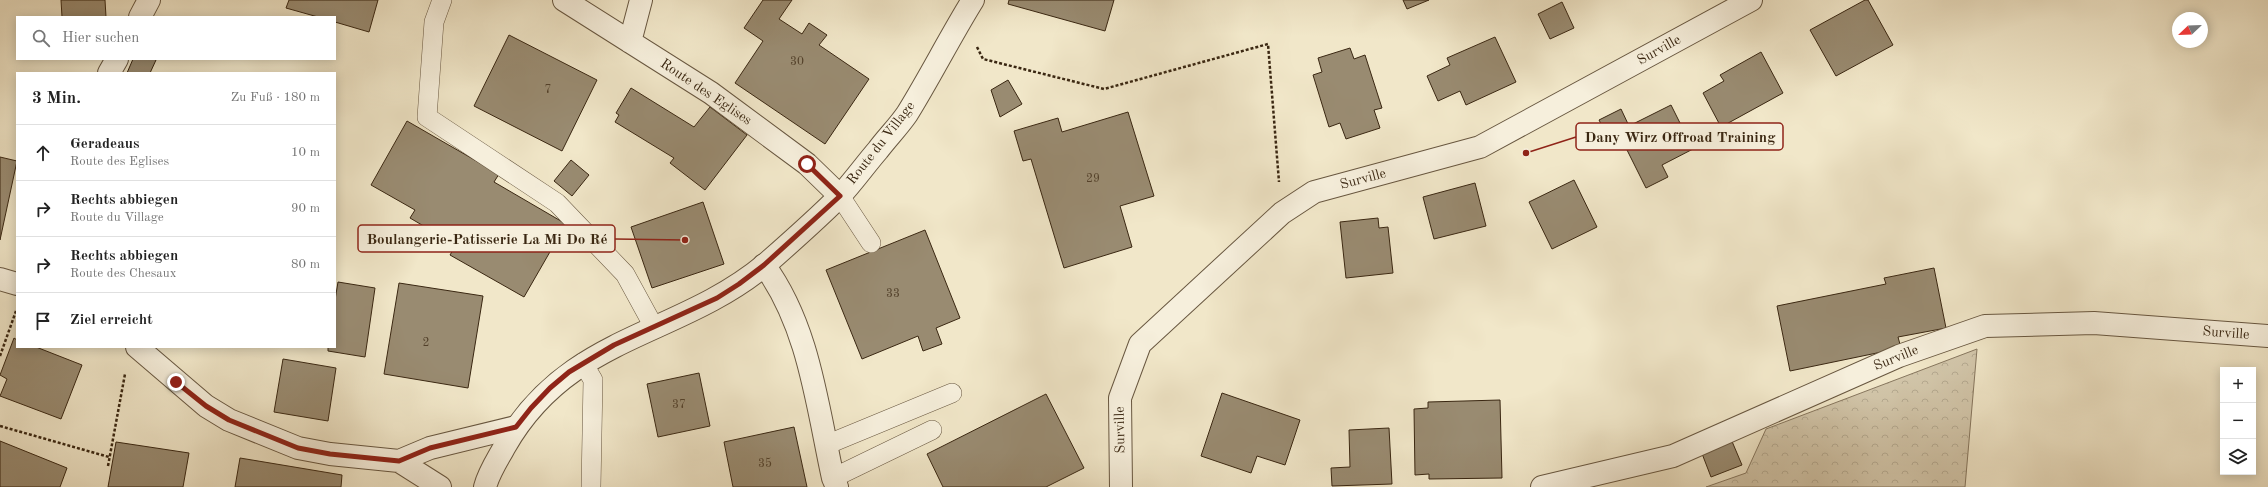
<!DOCTYPE html>
<html lang="de">
<head>
<meta charset="utf-8">
<style>
  :root { --surface:#fff; --page:#f2f2f2; --text:#222; --muted:#767676; --line:#e0e0e0 }
  body { margin:0; font-family:"Old Standard TT",serif; background:var(--page); color:var(--text) }
  .controls { position:absolute; right:12px; bottom:12px; display:grid; overflow:hidden; border-radius:0px; box-shadow:0 2px 10px #0003 }
  .controls button { width:36px; height:36px; display:grid; place-items:center; padding:0; border:0; border-bottom:1px solid var(--line); background:var(--surface); color:var(--text); font:20px sans-serif }
  .compass { position:absolute; left:2172px; top:12px; width:36px; height:36px; border-radius:50%; background:var(--surface); box-shadow:0 2px 10px #0003; rotate:247deg }
  .stop { position:absolute; width:12px; height:12px; margin:-9px; border:3px solid #8f2418; border-radius:50%; background:#fff }
  .stop.end { background:#8f2418; border-color:#fff; box-shadow:0 1px 4px #0008 }
  .list { margin:0; padding:0; list-style:none }
  h2 { display:flex; justify-content:space-between; align-items:center; height:52px; margin:0; padding:0 16px; font-size:17px }
  h2 small { font-size:13px; font-weight:400; color:var(--muted) }
  .list li { display:grid; grid-template-columns:26px 1fr auto; gap:12px; align-items:center; box-sizing:border-box; height:56px; padding:0 16px; border-top:1px solid var(--line) }
  .list b { display:block; font-size:15px; white-space:nowrap }
  .list p { margin:0; font-size:13px; white-space:nowrap; color:var(--muted) }
  .list em { font-size:13px; font-style:normal; color:var(--muted) }
  .icon { flex:none; width:22px; height:22px; fill:none; stroke:currentColor; stroke-width:2; stroke-linecap:round; stroke-linejoin:round }
  .map { position:relative; flex:none; width:2268px; height:487px; overflow:hidden }
  .search { position:absolute; background:var(--surface); box-shadow:0 2px 10px #0003; left:16px; top:16px; width:320px; height:44px; display:flex; align-items:center; gap:10px; box-sizing:border-box; padding:0 14px; border-radius:0px; color:var(--muted); font-size:15px }
  .panel { position:absolute; background:var(--surface); box-shadow:0 2px 10px #0003; left:16px; top:72px; width:320px; height:276px; border-radius:0px }
  .map>svg:first-child { display:block }
  .forest { fill:url(#forest-crowns); stroke:#86765e }
  .building { fill:#998b71; stroke:#3a2712 }
  .lines { fill:none; stroke-linecap:round; stroke-linejoin:round }
  .service-casing { stroke:#685740; stroke-width:20 }
  .minor-casing { stroke:#685740; stroke-width:24 }
  .tertiary-casing { stroke:#685740; stroke-width:24 }
  .path { stroke:#3a2712; stroke-width:2.5; stroke-dasharray:3 2; stroke-linecap:butt }
  .service { stroke:#f6efdc; stroke-width:19 }
  .minor { stroke:#f6efdc; stroke-width:22 }
  .tertiary { stroke:#f6efdc; stroke-width:22 }
  .route { stroke:#8f2418; stroke-width:5 }
  .labels { text-anchor:middle; dominant-baseline:central; stroke-width:3; stroke-linejoin:round; paint-order:stroke }
  .number-label { font-size:12px; fill:#52402a }
  .street-label { font-size:14px; fill:#3a2712; stroke:#f6efdc }
  .leader { fill:none; stroke:#8f2418; stroke-width:1.5 }
  .callout-dot { fill:#8f2418; stroke:#f6efdc; stroke-width:1.5 }
  .callout { fill:#f6efdc; stroke:#8f2418; stroke-width:1.5 }
  .callout-label { font-size:15px; text-anchor:middle; font-weight:bold; fill:#3a2712 }
</style>
</head>
<body>
<div class="map">
<svg width="2268" height="487" viewBox="0 0 2268 487">
  <defs>
    <pattern id="forest-crowns" width="20" height="18" patternUnits="userSpaceOnUse"><rect width="20" height="18" fill="#d2c6aa"/><path d="M2 6a3 3 0 1 1 6 0M12 15a3 3 0 1 1 6 0" fill="none" stroke="#b5aa91"/></pattern>
  </defs>
  <rect width="100%" height="100%" fill="#f1e7c9"/>
  <filter id="stains"><feTurbulence type="fractalNoise" baseFrequency=".005" numOctaves="4"/><feColorMatrix values="0 0 0 0 .2 0 0 0 0 .09 0 0 0 0 .02 0 0 0 .5 -.17"/></filter>
  <radialGradient id="worn" r=".72"><stop offset=".6" stop-color="#630" stop-opacity="0"/><stop offset="1" stop-color="#630" stop-opacity=".3"/></radialGradient>
  <path class="forest" d="M1977,349L1965,487H1706L1746,473L1766,429Z"/>
  <path class="building" d="M61,0H105L106,17H62Z
    M289,0H378L369,32L335,22V17H318L286,8Z
    M763,0H792L779,19L802,34L809,23L827,35L819,45L869,79L825,144L735,83L763,41L744,28Z
    M1009,0H1114L1105,31L1008,4Z
    M1403,0H1429L1407,9Z
    M1865,0H1868L1893,45L1836,76L1810,30Z
    M1562,2L1574,28L1550,39L1538,14Z
    M509,35L597,80L562,151L474,106Z
    M1495,37L1516,82L1466,105L1460,91L1438,101L1427,76L1450,65L1447,58Z
    M1350,48L1354,59L1365,55L1382,108L1374,110L1380,128L1346,139L1340,123L1329,127L1313,75L1322,72L1318,58Z
    M1761,52L1783,93L1721,127L1703,93L1724,81L1720,75Z
    M133,59H153L156,60L150,73H127Z
    M1008,80L1022,104L1000,117L991,90Z
    M631,88L694,127L710,107L747,135L705,190L670,163L674,158L615,122L619,115L616,113Z
    M1671,105L1693,149L1662,165L1668,177L1646,188L1622,140L1612,145L1599,120L1621,109L1629,126Z
    M1128,112L1154,196L1120,206L1132,247L1064,268L1031,159L1023,161L1014,131L1058,118L1062,132Z
    M407,121L499,174L494,182L566,224L524,297L450,255L456,245L410,218L415,210L371,185Z
    M0,157L17,161L0,240Z
    M571,160L589,175L572,196L554,181Z
    M1574,180L1597,227L1552,249L1529,202Z
    M1475,183L1486,226L1434,239L1423,197Z
    M703,202L724,264L652,288L631,227Z
    M1378,218L1379,228L1388,227L1393,273L1346,278L1340,222Z
    M925,230L960,318L936,328L942,344L923,351L918,336L862,359L826,270Z
    M1934,268L1946,328L1898,337L1901,348L1790,371L1777,306L1886,284L1884,278Z
    M338,282L375,288L365,357L328,351V347H335V300Z
    M399,283L483,296L468,388L384,374Z
    M14,338L17,340V347H36L82,365L61,419L0,396L7,379L0,375Z
    M283,359L336,368L328,421L274,412Z
    M699,373L710,426L658,437L647,384Z
    M1222,393L1300,420L1285,465L1257,456L1251,473L1201,456Z
    M1046,394L1084,468L1046,487H943L927,454Z
    M1500,400L1502,478L1429,479V474L1415,475L1414,409L1428,408V402Z
    M794,427L807,487H733L724,442Z
    M1389,428L1392,484L1332,486L1331,468L1350,467L1349,430Z
    M1731,439L1742,465L1711,477L1701,451Z
    M0,441L67,468L60,487H0Z
    M116,442L189,453L183,487H108Z
    M240,458L342,475L341,487H235Z"/>
  <g class="lines">
    <defs>
      <path id="service" d="M442,0L434,22L427,117L557,203L625,274L654,327
        M840,196L871,243
        M583,363L593,380L591,487
        M826,445L952,393
        M833,478L932,430"/>
      <path id="minor" d="M564,0L711,93L807,164L840,196
        M140,17L149,0
        M630,42L641,0
        M109,73L117,59
        M764,265C809,326 817,405 833,478L837,487
        M0,279L17,284
        M137,347L206,406L229,420L298,448L330,454L399,461L440,487
        M399,461L430,448L516,427
        M1121,487L1120,398L1140,344L1282,213L1314,192L1480,147L1751,0
        M1542,487L1673,456L1899,356L1985,326L2094,323L2268,336"/>
      <path id="tertiary" d="M485,487C489,472 498,459 505,446C569,334 677,338 766,264C791,242 816,220 839,197C853,182 865,165 878,150C887,138 898,127 907,114C930,77 950,37 973,0"/>
    </defs>
    <use href="#service" class="service-casing"/>
    <use href="#minor" class="minor-casing"/>
    <use href="#tertiary" class="tertiary-casing"/>
    <path class="path" d="M977,47L983,59L1104,89L1268,44L1279,182
      M0,356L16,311
      M0,426L109,457
      M108,466L125,374"/>
    <use href="#service" class="service"/>
    <use href="#minor" class="minor"/>
    <use href="#tertiary" class="tertiary"/>
  </g>
  <g class="lines">
    <path class="route" d="M176,382L206,406L229,420L298,448L330,454L399,461L430,448L516,427L531,408L550,388L569,372L614,345L717,298L739,284L764,265L840,196L807,164"/>
  </g>
  <g class="labels">
    <g class="number-label">
      <text x="797" y="62">30</text>
      <text x="548" y="90">7</text>
      <text x="1093" y="179">29</text>
      <text x="893" y="294">33</text>
      <text x="426" y="343">2</text>
      <text x="679" y="405">37</text>
      <text x="765" y="464">35</text>
    </g>
    <g class="street-label">
      <text transform="translate(1659 50) rotate(-29)">Surville</text>
      <text transform="translate(706 92) rotate(34)">Route des Eglises</text>
      <text transform="translate(881 143) rotate(-52)">Route du Village</text>
      <text transform="translate(1363 179) rotate(-15)">Surville</text>
      <text transform="translate(2226 333) rotate(4)">Surville</text>
      <text transform="translate(1896 358) rotate(-22)">Surville</text>
      <text transform="translate(1120 430) rotate(-91)">Surville</text>
    </g>
  </g>
  <path class="leader" d="M1526 153L1576 137M685 240L615 239"/>
  <g class="callout-dot">
    <circle cx="1526" cy="153" r="4"/>
    <circle cx="685" cy="240" r="4"/>
  </g>
  <g class="callout">
    <rect x="1576" y="123" width="207" height="27" rx="4"/>
    <rect x="358" y="225" width="257" height="27" rx="4"/>
  </g>
  <g class="callout-label">
    <text x="1680" y="142">Dany Wirz Offroad Training</text>
    <text x="487" y="244">Boulangerie-Patisserie La Mi Do Ré</text>
  </g>
  <rect width="100%" height="100%" filter="url(#stains)"/>
  <rect width="100%" height="100%" fill="url(#worn)"/>
</svg>
<div class="controls">
<button>+</button>
<button>−</button>
<button><svg class="icon" aria-label="layers" viewBox="0 0 24 24"><path d="M12 4l9 5-9 5-9-5zM3 14l9 5 9-5"/></svg></button>
</div>
<svg class="compass" viewBox="-18 -18 36 36"><path d="M0-13l5 13h-10z" fill="#e53935"/><path d="M0 13l5-13h-10z" fill="#767676"/></svg>
<div class="stop" style="left:807px;top:164px"></div>
<div class="stop end" style="left:176px;top:382px"></div>
<div class="search"><svg class="icon" aria-label="search" viewBox="0 0 24 24"><circle cx="10" cy="10" r="6"/><path d="M15 15l6 6"/></svg>Hier suchen</div>
<section class="panel">
<h2>3 Min.<small>Zu Fuß · 180 m</small></h2>
<ul class="list">
<li><svg class="icon" aria-label="ahead" viewBox="0 0 24 24"><path d="M12 20V5M6 11l6-6 6 6"/></svg><div><b>Geradeaus</b><p>Route des Eglises</p></div><em>10 m</em></li>
<li><svg class="icon" aria-label="right" viewBox="0 0 24 24"><path d="M7 20v-9h11M14 6l5 5-5 5"/></svg><div><b>Rechts abbiegen</b><p>Route du Village</p></div><em>90 m</em></li>
<li><svg class="icon" aria-label="right" viewBox="0 0 24 24"><path d="M7 20v-9h11M14 6l5 5-5 5"/></svg><div><b>Rechts abbiegen</b><p>Route des Chesaux</p></div><em>80 m</em></li>
<li><svg class="icon" aria-label="arrive" viewBox="0 0 24 24"><path d="M6 21V4h12l-3 4 3 4H6"/></svg><div><b>Ziel erreicht</b></div></li>
</ul>
</section>
</div>
</body>
</html>
